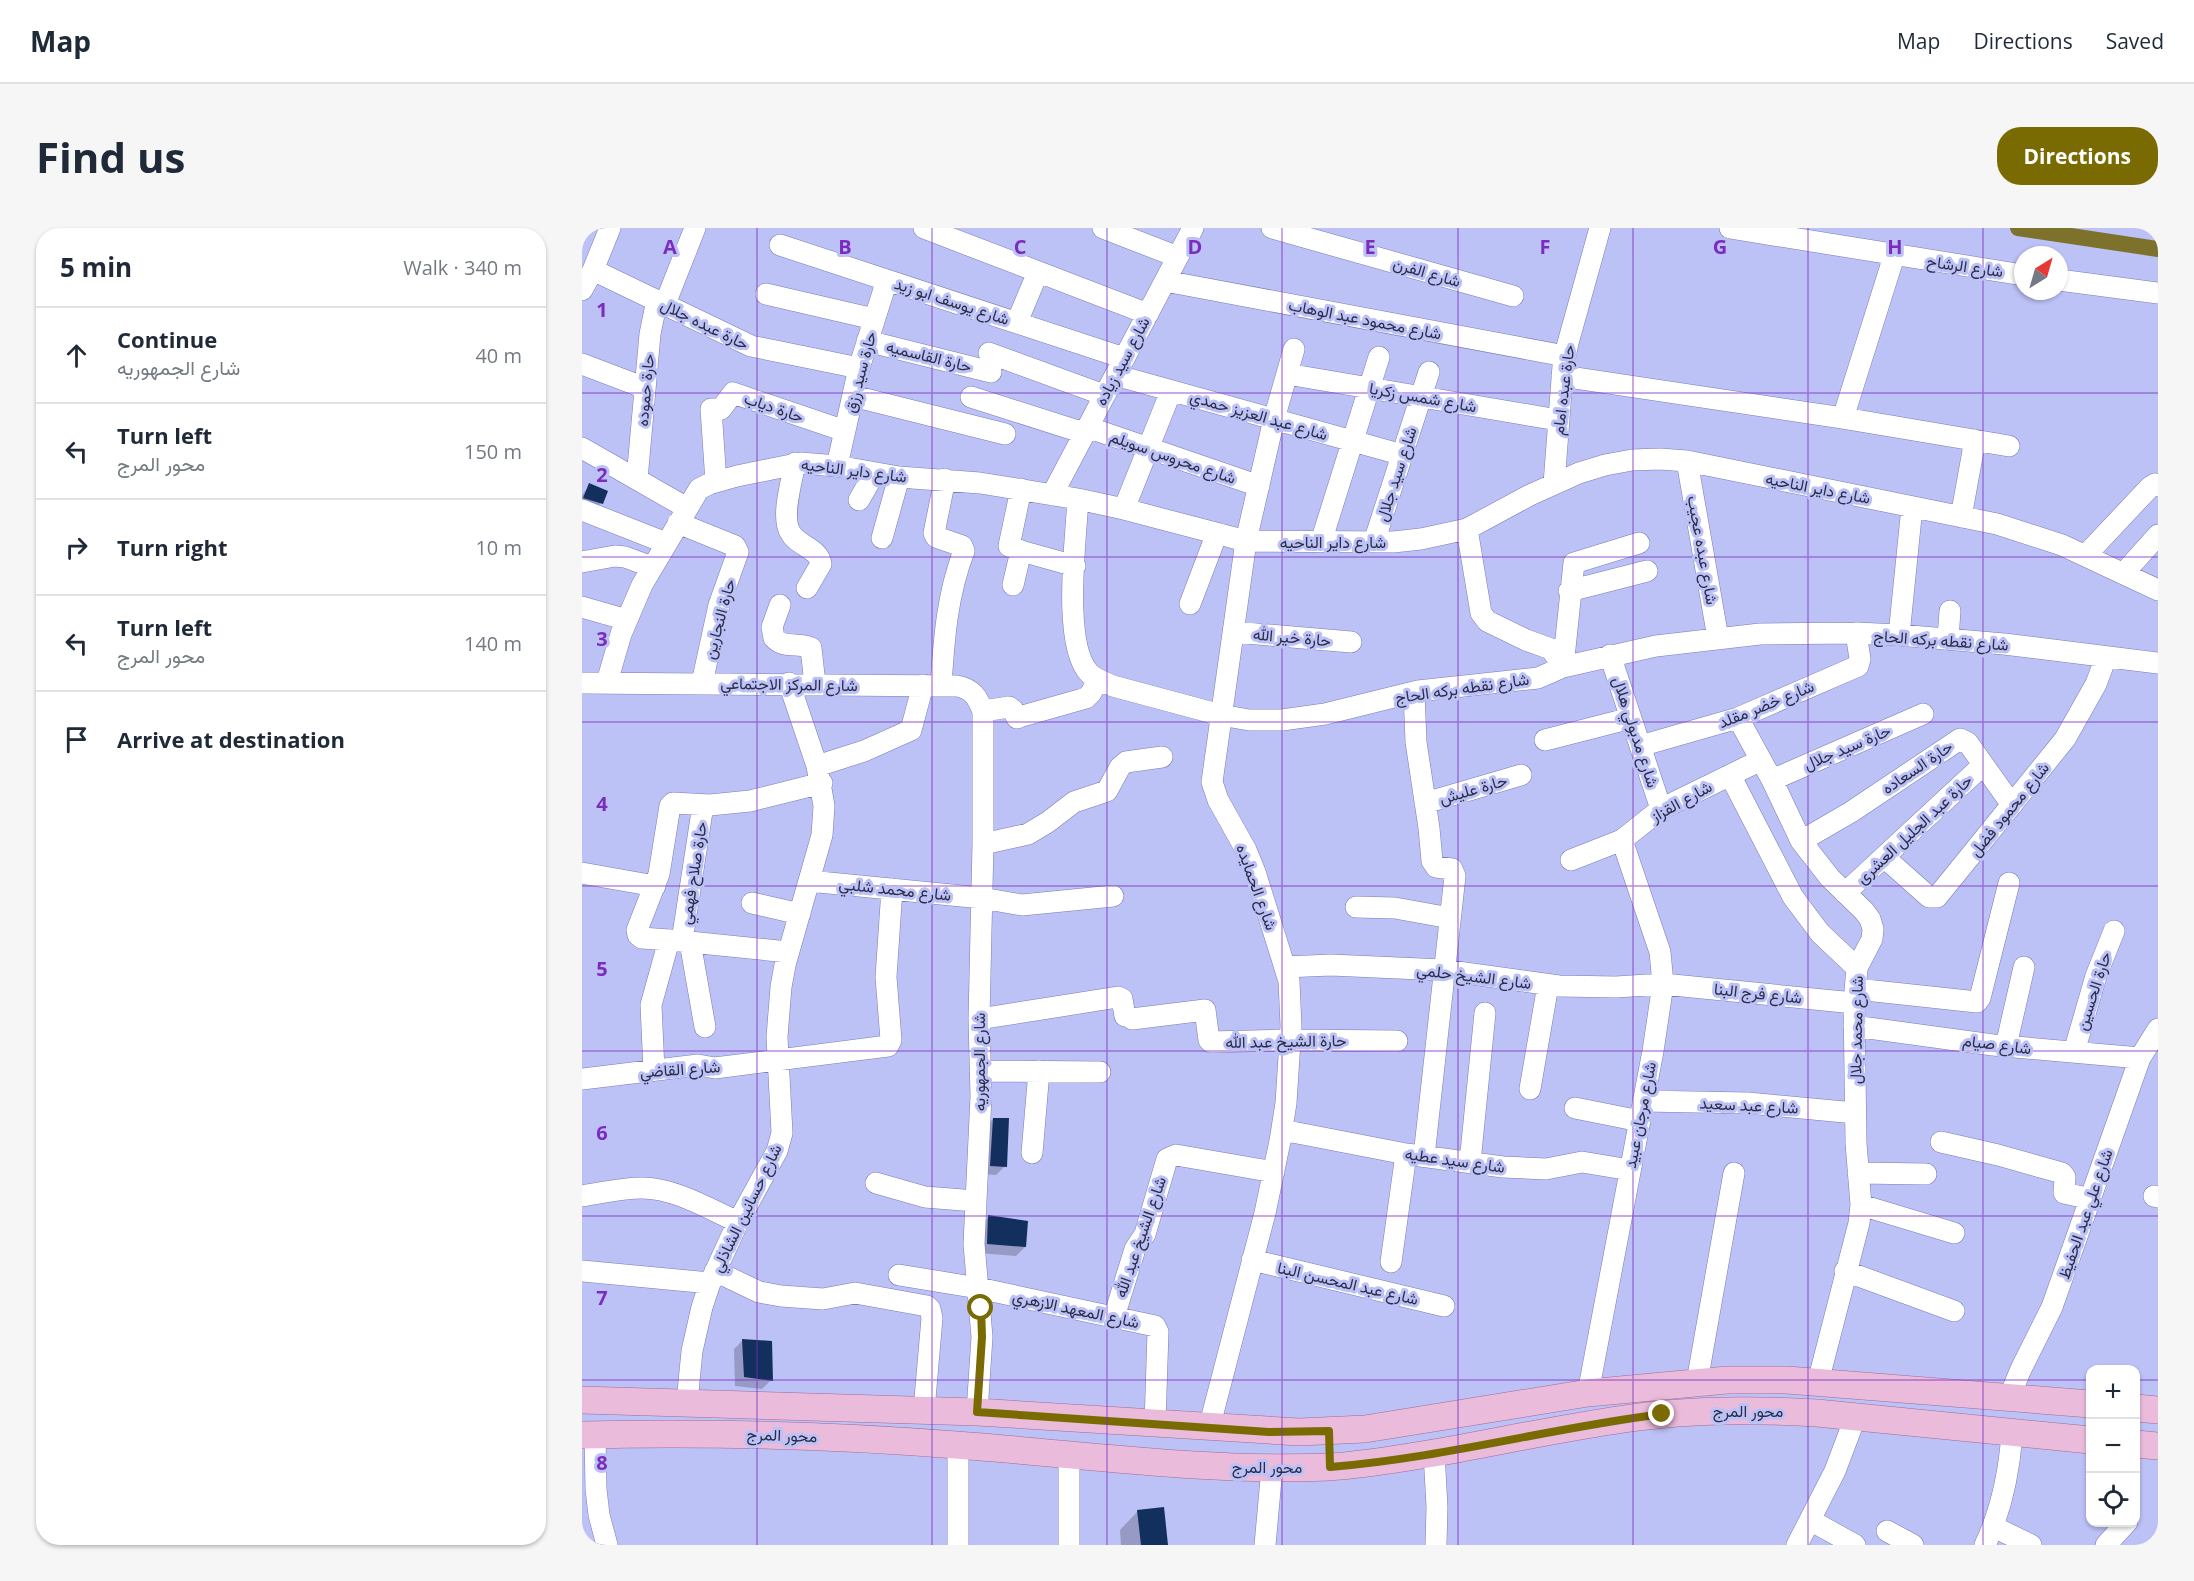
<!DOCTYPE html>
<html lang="en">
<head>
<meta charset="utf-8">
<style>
  :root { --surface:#fff; --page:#f6f6f7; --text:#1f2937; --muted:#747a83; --line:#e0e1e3; --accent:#796a02 }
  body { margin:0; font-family:"Open Sans",Vazirmatn,sans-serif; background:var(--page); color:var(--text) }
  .controls { position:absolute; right:18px; bottom:18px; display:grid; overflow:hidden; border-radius:12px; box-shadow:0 2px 4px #0004 }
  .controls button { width:54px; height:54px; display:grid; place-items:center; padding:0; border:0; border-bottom:2px solid var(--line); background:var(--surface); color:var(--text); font:30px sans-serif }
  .compass { position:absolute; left:1432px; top:18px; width:54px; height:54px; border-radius:50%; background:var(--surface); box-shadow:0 2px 4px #0004; rotate:37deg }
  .stop { position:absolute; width:18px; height:18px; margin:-14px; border:4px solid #796a02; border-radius:50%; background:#fff }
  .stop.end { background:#796a02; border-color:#fff; box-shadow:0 2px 6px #0008 }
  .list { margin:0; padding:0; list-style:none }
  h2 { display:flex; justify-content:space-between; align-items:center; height:78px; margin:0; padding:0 24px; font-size:26px }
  h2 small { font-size:20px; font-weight:400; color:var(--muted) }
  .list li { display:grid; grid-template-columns:39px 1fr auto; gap:18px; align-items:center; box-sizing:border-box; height:96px; padding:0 24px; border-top:2px solid var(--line) }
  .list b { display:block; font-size:22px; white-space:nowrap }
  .list p { margin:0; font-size:20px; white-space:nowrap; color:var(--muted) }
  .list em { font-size:20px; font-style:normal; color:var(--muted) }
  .icon { flex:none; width:33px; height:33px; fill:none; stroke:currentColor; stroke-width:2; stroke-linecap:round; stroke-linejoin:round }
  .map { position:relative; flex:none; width:1576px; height:1317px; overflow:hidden; border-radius:24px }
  header { display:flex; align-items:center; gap:36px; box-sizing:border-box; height:84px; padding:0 30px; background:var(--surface); border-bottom:2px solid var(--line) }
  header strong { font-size:28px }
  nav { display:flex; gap:33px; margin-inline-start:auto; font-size:21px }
  .intro { display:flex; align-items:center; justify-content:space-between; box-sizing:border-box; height:144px; padding:0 36px }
  h1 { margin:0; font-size:42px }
  .button { padding:15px 27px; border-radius:24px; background:var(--accent); color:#fff; font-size:21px; font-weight:700 }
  main { display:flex; gap:36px; padding:0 36px }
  aside { flex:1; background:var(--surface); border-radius:24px; box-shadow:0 2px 4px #0004 }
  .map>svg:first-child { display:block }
  .shadow { fill:#0003 }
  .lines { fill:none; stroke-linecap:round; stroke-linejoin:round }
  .canal { stroke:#7d722c; stroke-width:16 }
  .building { fill:#132f5e }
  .minor-casing { stroke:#787db9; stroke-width:22 }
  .major-casing { stroke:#9e6b97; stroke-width:28 }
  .minor { stroke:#fff; stroke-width:21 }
  .major { stroke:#eabbda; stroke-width:27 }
  .route { stroke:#796a02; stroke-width:8 }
  .grid { fill:none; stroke:#7b2cbf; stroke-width:1.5; stroke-opacity:0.55 }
  .labels { text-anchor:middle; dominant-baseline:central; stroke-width:6; stroke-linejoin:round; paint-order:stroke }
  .street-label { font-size:16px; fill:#2b2d47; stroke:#bcc1f6 }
  .grid-label { font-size:20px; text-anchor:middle; font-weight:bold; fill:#7b2cbf; stroke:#bcc1f6; stroke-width:6; stroke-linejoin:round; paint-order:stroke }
</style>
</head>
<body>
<header>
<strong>Map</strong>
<nav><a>Map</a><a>Directions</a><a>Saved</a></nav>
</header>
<div class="intro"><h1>Find us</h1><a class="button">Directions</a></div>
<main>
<aside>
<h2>5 min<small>Walk · 340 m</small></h2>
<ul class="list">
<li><svg class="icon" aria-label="ahead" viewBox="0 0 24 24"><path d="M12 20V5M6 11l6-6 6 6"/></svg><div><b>Continue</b><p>شارع الجمهوريه</p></div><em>40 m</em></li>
<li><svg class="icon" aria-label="left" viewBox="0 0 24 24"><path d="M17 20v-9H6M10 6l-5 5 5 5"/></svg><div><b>Turn left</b><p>محور المرج</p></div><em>150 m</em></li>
<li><svg class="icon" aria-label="right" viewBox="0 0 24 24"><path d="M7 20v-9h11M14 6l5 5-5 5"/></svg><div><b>Turn right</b></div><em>10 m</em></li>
<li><svg class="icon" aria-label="left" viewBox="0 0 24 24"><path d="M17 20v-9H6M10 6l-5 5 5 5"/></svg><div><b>Turn left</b><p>محور المرج</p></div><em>140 m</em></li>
<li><svg class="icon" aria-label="arrive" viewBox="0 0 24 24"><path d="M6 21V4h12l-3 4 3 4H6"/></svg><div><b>Arrive at destination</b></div></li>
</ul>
</aside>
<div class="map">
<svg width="1576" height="1317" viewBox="0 0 1576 1317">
  <rect width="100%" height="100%" fill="#bcc1f6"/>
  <path class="shadow" d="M8,257L24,264L19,275L13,281L0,277V267Z
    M411,891L423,938L414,947L400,946L402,900Z
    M407,989L443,1019L434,1028L396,1025L398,997Z
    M161,1112L189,1152L180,1161L153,1158L152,1121Z
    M556,1283L584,1317H539L538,1302Z"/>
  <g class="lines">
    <path class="canal" d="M1436,0L1576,21"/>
  </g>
  <path class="building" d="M7,255L26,263L21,276L1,270Z
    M411,890H427L425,939L408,938Z
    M406,987L446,993L444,1019L405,1016Z
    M160,1111L190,1113L191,1153L162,1149Z
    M582,1279L586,1317H559L555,1282Z"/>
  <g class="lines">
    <defs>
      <path id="minor" d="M342,0L566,86
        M521,0L596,29
        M690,0L931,68
        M1148,0L1441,47
        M198,17L542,130
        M11,42L169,118L277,140
        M1477,52L1576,65
        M583,53L983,128
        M0,62L11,42L28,0
        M184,66L292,91
        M83,76L113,0
        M435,94L456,44
        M285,113L409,144
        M407,125L522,167
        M0,136L63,160
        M705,146L976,192
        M533,147L821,227
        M980,148L1261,190L1427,218
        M271,168L423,206
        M389,169L502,205
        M1261,190L1312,28
        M505,199L677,258
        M0,220L105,280
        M1105,233L1136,410
        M213,235C210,252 199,288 208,304C215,318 237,320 239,336L225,360
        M255,238L277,140L305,52
        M55,251L68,106L75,72
        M134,254L129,181H139L151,165L263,203
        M972,256L981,138L986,115L1018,0
        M470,267L611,0
        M496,271C494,311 480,416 507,445C514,452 523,454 531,458L639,487L667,492H700L743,486L836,463L956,450L981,439L1074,418L1178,406L1274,405L1317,407L1422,416L1576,435
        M277,272L292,246
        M542,281L589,163
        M0,282L84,315
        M1379,289L1393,212
        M96,295L153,318L156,324L137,377L120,455
        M885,301L899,385L905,393L944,412L969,421L981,439
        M300,310L317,249
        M739,314L797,129
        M792,314L847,144
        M439,323L493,338
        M1504,327L1568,259L1573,256L1576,258
        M0,334L33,328L43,329L70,339
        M1542,345L1576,307
        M431,357L439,323L427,318L439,261
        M987,363L1065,343
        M608,376L635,305
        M198,377L190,399L192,410C202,421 217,414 229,420L233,456
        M0,379L45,392
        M651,404L769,414
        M1317,407L1330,279
        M1366,411L1368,383
        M1028,427L1079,581
        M981,439L992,335L1057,315
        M25,454L39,406L60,357L117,261L127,256L155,248L219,235L255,238L317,249L398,255L496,271L542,281L664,313L811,314L839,311L885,301L948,267L997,245L1023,237L1050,232L1078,231L1105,233L1415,296L1480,317L1576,362
        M0,455L375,458C391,461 395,469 401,483V616L397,791L399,868L392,1016L400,1109L395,1184
        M359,457C362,411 365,367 382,323L380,318L354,309L352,305L363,251
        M832,464L834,514L847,600L850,633L854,639L870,641L873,648L842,928
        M401,483L427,479L431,482L435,490L437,489L504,470L509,465L516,452
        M1156,490L1190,552L1219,613L1248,650L1282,683L1288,691L1291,701L1290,711L1275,740L1272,775L1274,915L1279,977L1277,995L1236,1154
        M963,512L1049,490
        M1058,518L1156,490L1276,438L1278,431L1274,405
        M235,538L282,523L329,502L341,457
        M1148,547L1211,669L1238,705L1275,740
        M1190,552L1341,486
        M843,575L939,547
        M1219,613L1269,584L1378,511L1386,515L1430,577
        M401,616L446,606L466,594L492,574L525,563L538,539L544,534L580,529
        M1302,629L1347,669H1355L1483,511L1514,456L1524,429
        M989,632L1040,612L1079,581L1179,532
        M0,645L73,658
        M227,653L400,670L440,677L531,668
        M1263,665L1401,537
        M170,675L218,686
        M774,679L813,680L868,690
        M88,712L206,724
        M100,713L121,577
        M108,714L123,799
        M703,739L749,737L861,742L977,758L1034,759L1081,756L1272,775
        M1274,761L1395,774L1398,770L1427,655
        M397,791L536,769L540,771L543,788
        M550,791L623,782L627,812L629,814L708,812L815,813
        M1272,798L1411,817L1558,830
        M1424,818L1442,739
        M1492,824L1514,748L1532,703
        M72,842L69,777L87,712L60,710L56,707L55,702L77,646L88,578L91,575L128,577L168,573L240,555
        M398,843L518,844
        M0,851L116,837L133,840L306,818L309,812L304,749L310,661
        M948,861L966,757
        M1061,873L1166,875L1273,885
        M993,880L1058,893
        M700,902L824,926L921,939L964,941L1000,934L1048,942
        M1359,914L1416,927L1480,945L1483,949L1482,965L1509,971
        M450,925L457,843
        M888,934L903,785
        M1276,945L1344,946
        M294,955L343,969L393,973
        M0,968C19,965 40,960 60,960C93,960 127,981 156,994
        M1572,968L1576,969
        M1279,977L1372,1005
        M670,1032L862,1078
        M809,1034L824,926
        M0,1043L128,1055
        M133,1043L177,1064L199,1068L241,1071L273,1065L345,1078L348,1081L350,1090L342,1182
        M1263,1043L1372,1083
        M317,1047L396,1060L573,1098L576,1104L573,1195
        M532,1089L553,1021L563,1006L585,931L594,927L692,944
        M1115,1154L1152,945
        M1006,1165L1071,823L1081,756L1078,724L1040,612
        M1427,1170L1439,1141L1470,1079L1558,830L1576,801
        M105,1174L110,1123L120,1079L128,1055L156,994L195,923L200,905L195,809L199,759L203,737L240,607L242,578L235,538L207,455
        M627,1200L683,985L698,913L704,875L709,798L707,753L673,644L664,622L636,572L630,554L664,313L692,191L712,121
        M13,1206L14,1261L17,1287L25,1317
        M852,1225L855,1279L854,1317
        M487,1228V1317
        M1228,1292L1273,1317
        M1412,1299L1449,1317
        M1305,1303L1331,1317
        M376,1317V1217
        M683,1317L690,1240
        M1215,1317L1253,1243L1273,1190
        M1403,1317C1420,1281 1427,1245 1430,1206
        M1524,1317L1545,1294"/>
      <path id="major" d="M0,1172L395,1184L717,1204L783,1201L1006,1165L1145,1152H1205L1508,1176
        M1554,1180L1576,1182
        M0,1207C125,1204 249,1207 374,1217C499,1226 620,1244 747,1239C784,1237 821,1230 858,1224C919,1213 980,1200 1042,1191C1106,1181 1170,1181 1235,1185L1508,1212
        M1554,1216L1576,1218"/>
    </defs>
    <use href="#minor" class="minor-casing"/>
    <use href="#major" class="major-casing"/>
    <use href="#minor" class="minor"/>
    <use href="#major" class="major"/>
  </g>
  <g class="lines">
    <path class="route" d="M399,1080L400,1109L395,1184L687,1204L747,1203L748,1239C860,1230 969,1200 1080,1186"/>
  </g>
  <path class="grid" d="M175,0V1317M350,0V1317M525,0V1317M700,0V1317M876,0V1317M1051,0V1317M1226,0V1317M1401,0V1317M0,165H1576M0,329H1576M0,494H1576M0,658H1576M0,823H1576M0,988H1576M0,1152H1508M1554,1152H1576"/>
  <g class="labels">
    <g class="street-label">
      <text transform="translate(1383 38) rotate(8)">شارع الرشاح</text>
      <text transform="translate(845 44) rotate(16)">شارع الفرن</text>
      <text transform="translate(370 73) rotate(18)">شارع يوسف ابو زيد</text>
      <text transform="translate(783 91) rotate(11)">شارع محمود عبد الوهاب</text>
      <text transform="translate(123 96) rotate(26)">حارة عبده جلال</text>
      <text transform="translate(347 128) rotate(14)">حارة القاسميه</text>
      <text transform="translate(540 133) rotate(-62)">شارع سيد زياده</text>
      <text transform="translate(278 144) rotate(-75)">حارة سيد رزق</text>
      <text transform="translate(63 162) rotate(-85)">حارة حموده</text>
      <text transform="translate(981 162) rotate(-83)">حارة عبده امام</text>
      <text transform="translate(841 169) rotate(10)">شارع شمس زكريا</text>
      <text transform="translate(192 179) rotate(19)">حارة دياب</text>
      <text transform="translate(677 187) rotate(16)">شارع عبد العزيز حمدي</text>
      <text transform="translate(591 229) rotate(19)">شارع محروس سويلم</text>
      <text transform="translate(272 242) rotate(7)">شارع داير الناحيه</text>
      <text transform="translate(814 246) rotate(-72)">شارع سيد جلال</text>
      <text transform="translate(1236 260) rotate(11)">شارع داير الناحيه</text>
      <text x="751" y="314">شارع داير الناحيه</text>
      <text transform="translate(1121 322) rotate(80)">شارع عبده عجيب</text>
      <text transform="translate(137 391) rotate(-75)">حارة النجارين</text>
      <text transform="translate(710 409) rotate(5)">حارة خير الله</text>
      <text transform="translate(1359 412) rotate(4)">شارع نقطه بركه الحاج</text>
      <text transform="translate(207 456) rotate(1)">شارع المركز الاجتماعي</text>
      <text transform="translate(880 460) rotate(-8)">شارع نقطه بركه الحاج</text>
      <text transform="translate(1184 476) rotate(-22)">شارع خضر مقلد</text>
      <text transform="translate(1054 504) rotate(72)">شارع مدبولي هلال</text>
      <text transform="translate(1265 519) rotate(-23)">حارة سيد جلال</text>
      <text transform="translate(1335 539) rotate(-34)">حارة السعاده</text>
      <text transform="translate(891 561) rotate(-16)">حارة عليش</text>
      <text transform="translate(1099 573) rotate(-29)">شارع القزاز</text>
      <text transform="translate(1427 581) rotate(-51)">شارع محمود فضل</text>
      <text transform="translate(1332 601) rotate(-43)">حارة عبد الجليل العشرى</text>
      <text transform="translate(111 645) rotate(-81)">حارة صلاح فهمي</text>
      <text transform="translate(675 659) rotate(70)">شارع الحمايده</text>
      <text transform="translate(313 661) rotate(6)">شارع محمد شلبي</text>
      <text transform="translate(892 748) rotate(7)">شارع الشيخ حلمي</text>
      <text transform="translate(1511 763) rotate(-72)">حارة الحسين</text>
      <text transform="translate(1176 765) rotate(6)">شارع فرج البنا</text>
      <text transform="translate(1274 802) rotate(-89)">شارع محمد جلال</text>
      <text transform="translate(704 813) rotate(-1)">حارة الشيخ عبد الله</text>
      <text transform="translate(1415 816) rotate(7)">شارع صيام</text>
      <text transform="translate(397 834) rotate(-90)">شارع الجمهوريه</text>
      <text transform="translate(98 841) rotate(-4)">شارع القاضي</text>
      <text transform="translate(1167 877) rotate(3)">شارع عبد سعيد</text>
      <text transform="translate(1058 887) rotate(-79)">شارع مرجان عبيد</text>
      <text transform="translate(873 932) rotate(8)">شارع سيد عطيه</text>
      <text transform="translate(164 980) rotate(-64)">شارع حسانين الشاذلي</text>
      <text transform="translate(1503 986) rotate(-71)">شارع علي عبد الحفيظ</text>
      <text transform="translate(558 1009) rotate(-71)">شارع الشيخ عبد الله</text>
      <text transform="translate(766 1055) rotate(13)">شارع عبد المحسن البنا</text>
      <text transform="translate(494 1081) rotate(12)">شارع المعهد الازهري</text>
      <text x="1166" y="1183">محور المرج</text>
      <text transform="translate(200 1207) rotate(2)">محور المرج</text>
      <text x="685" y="1239">محور المرج</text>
    </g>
  </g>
  <g class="grid-label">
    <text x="88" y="26">A</text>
    <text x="263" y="26">B</text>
    <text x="438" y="26">C</text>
    <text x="613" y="26">D</text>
    <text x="788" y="26">E</text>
    <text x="963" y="26">F</text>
    <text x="1138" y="26">G</text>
    <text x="1313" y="26">H</text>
    <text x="20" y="89">1</text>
    <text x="20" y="254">2</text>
    <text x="20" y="418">3</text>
    <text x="20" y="583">4</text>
    <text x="20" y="748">5</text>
    <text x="20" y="912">6</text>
    <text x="20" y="1077">7</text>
    <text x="20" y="1242">8</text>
  </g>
</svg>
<div class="controls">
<button>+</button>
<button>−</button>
<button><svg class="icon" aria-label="locate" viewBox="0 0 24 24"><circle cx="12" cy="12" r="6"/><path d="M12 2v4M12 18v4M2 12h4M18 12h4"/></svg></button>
</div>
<svg class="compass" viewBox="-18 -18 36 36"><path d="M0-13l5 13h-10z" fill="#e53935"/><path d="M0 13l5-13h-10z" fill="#747a83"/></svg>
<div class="stop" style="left:399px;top:1080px"></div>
<div class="stop end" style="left:1080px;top:1186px"></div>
</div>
</main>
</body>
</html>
